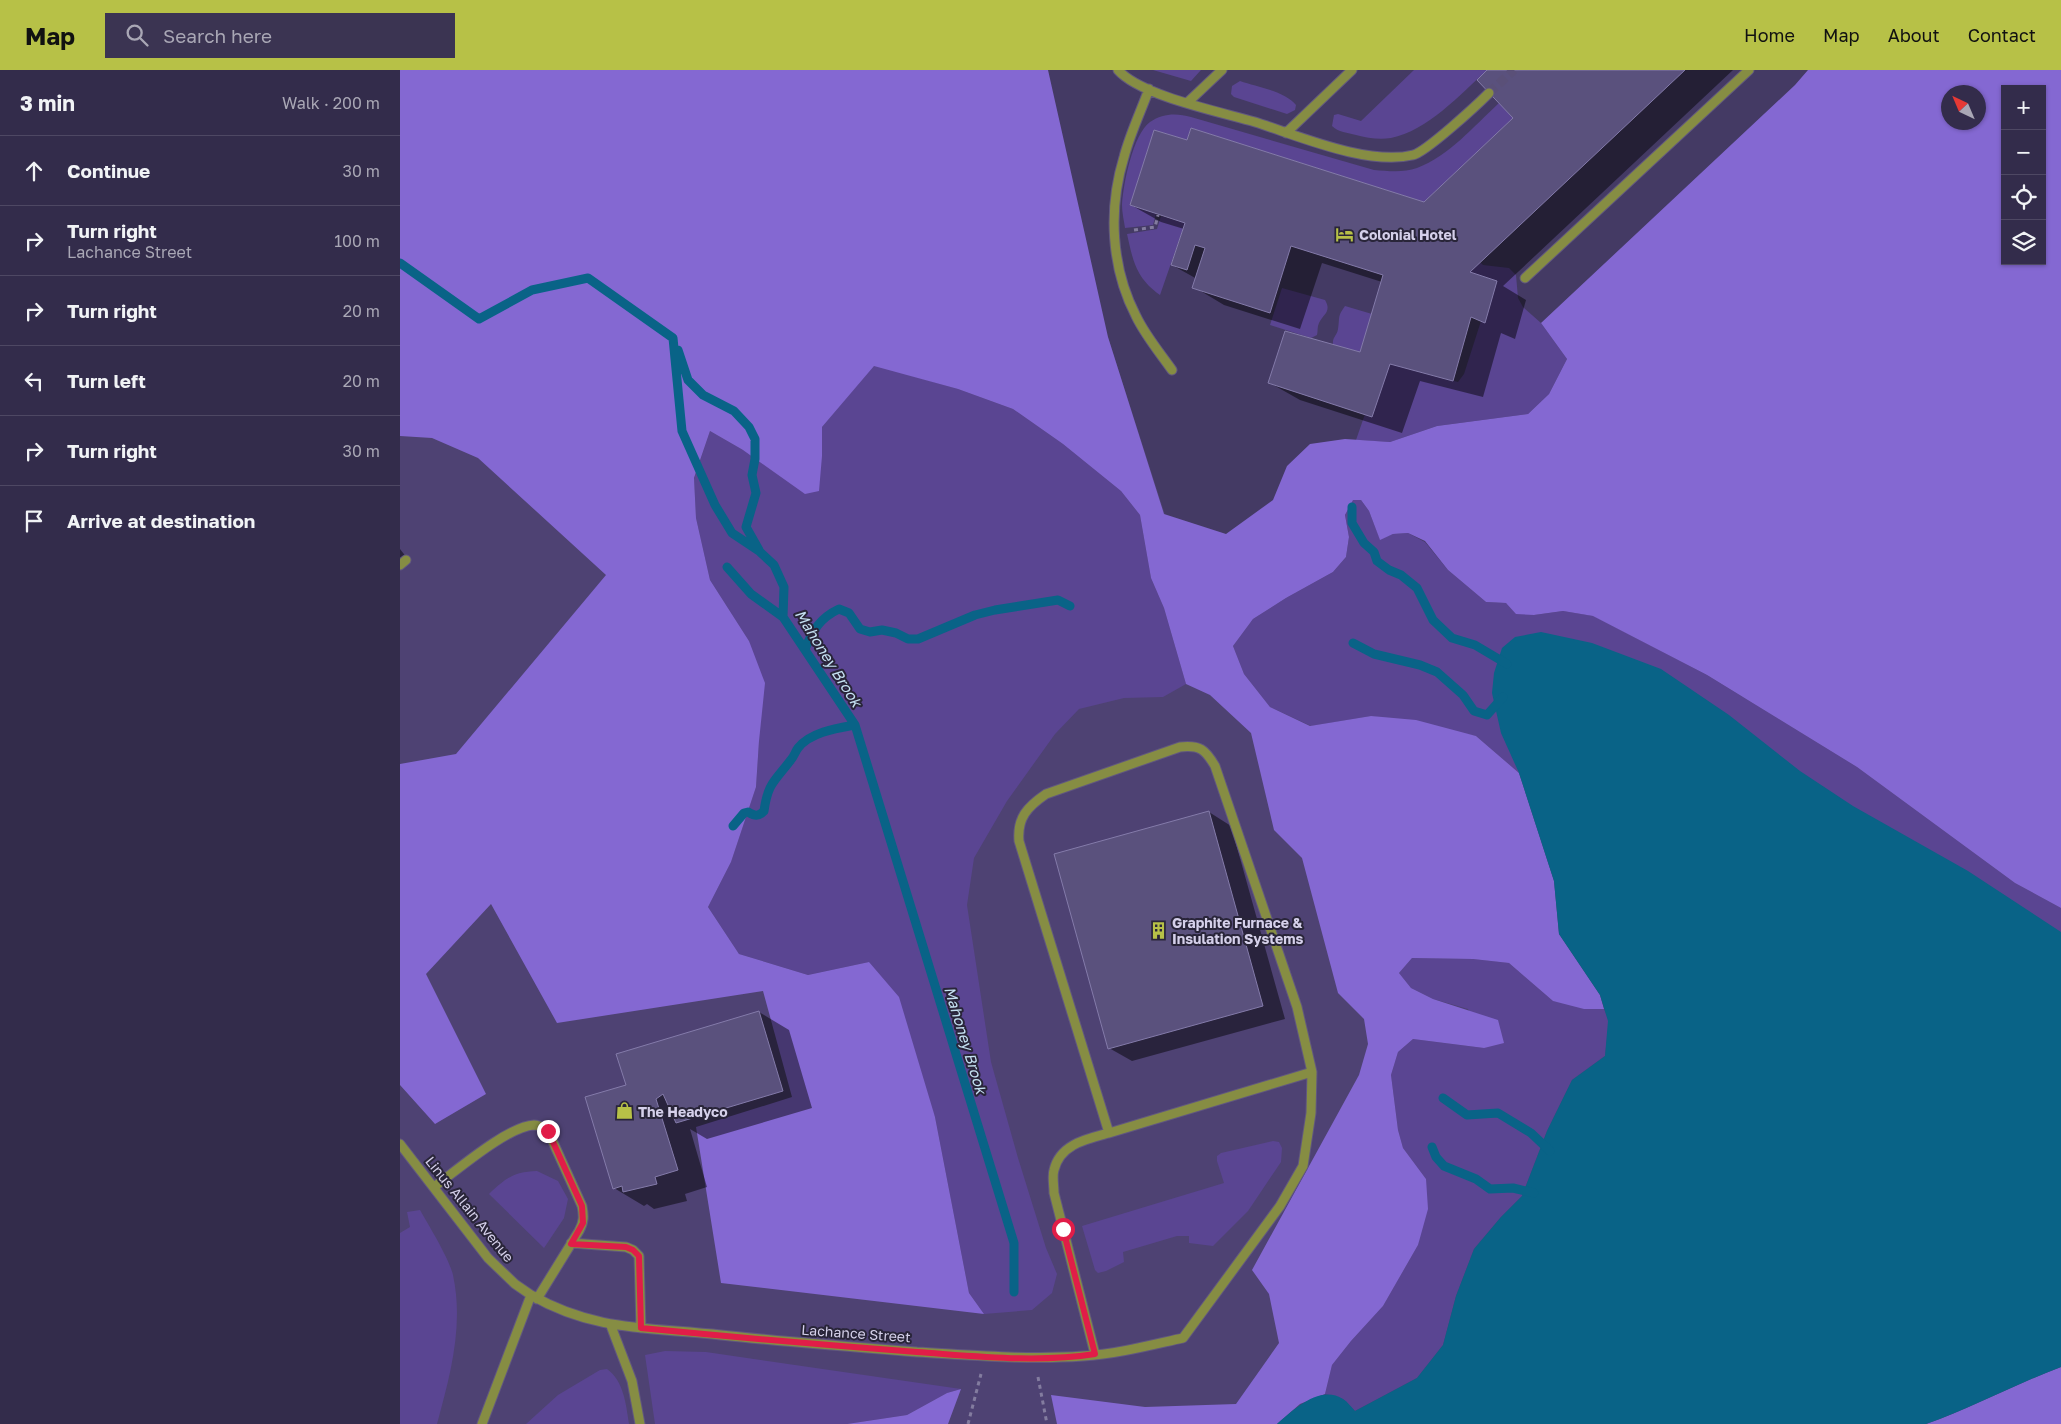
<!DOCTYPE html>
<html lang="en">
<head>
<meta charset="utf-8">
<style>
  :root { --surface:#332c4b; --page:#3b3452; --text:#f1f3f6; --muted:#a9a7b5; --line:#4e4863; --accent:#b7c147 }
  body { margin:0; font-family:"Golos Text",sans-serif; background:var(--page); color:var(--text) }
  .controls { position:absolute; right:15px; top:15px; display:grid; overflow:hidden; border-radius:0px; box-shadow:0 1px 4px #0004 }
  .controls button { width:45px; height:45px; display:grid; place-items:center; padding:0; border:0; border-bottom:1px solid var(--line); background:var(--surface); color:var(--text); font:25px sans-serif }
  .compass { position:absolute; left:1541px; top:15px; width:45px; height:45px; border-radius:50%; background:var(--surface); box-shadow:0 1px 4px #0004; rotate:316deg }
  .stop { position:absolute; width:15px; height:15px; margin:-11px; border:4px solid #e11d48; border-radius:50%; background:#fff }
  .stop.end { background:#e11d48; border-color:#fff; box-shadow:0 1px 5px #0008 }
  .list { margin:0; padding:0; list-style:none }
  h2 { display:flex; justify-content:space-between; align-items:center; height:65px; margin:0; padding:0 20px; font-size:21px }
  h2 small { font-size:16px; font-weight:400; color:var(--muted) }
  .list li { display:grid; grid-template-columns:32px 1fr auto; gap:15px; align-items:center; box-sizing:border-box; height:70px; padding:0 20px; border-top:1px solid var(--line) }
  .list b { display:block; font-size:19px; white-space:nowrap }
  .list p { margin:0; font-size:16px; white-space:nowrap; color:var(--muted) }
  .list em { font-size:16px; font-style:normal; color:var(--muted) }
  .icon { flex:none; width:28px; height:28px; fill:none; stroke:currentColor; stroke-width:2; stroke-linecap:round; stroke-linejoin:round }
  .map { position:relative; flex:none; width:1661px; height:1354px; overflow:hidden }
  header { display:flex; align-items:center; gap:30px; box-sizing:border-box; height:70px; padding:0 25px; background:var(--accent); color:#111 }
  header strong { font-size:24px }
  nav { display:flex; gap:28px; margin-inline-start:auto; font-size:18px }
  .search { width:350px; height:45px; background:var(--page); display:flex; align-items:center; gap:12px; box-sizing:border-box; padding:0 18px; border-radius:0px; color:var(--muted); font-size:19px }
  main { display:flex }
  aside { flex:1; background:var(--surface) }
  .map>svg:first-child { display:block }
  .built { fill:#4e4273 }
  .green { fill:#5a4592 }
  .forest { fill:#8468d2; fill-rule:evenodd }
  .water { fill:#096387 }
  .shadow { fill:#0007 }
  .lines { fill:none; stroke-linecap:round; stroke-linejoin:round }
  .stream { stroke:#096387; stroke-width:9 }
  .building { fill:#5a517d; stroke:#847baa }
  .minor-tunnel { stroke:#5a5078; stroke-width:9; stroke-dasharray:9 4.5; stroke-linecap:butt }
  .minor-casing { stroke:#61587f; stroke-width:11 }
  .path { stroke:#837c9f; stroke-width:3; stroke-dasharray:4 4; stroke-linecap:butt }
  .minor { stroke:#868d43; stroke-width:9 }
  .route { stroke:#e11d48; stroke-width:6 }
  .labels { text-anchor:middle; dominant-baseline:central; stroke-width:4; stroke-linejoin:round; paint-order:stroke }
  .poi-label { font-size:14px; font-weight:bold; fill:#d5d0ea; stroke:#292539; text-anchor:start }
  .street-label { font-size:14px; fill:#d5d0ea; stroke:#292539 }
  .water-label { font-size:15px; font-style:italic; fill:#c5e1f2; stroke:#292539 }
</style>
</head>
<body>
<header>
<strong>Map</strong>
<div class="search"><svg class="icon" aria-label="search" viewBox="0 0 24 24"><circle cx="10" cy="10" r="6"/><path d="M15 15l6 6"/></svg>Search here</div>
<nav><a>Home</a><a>Map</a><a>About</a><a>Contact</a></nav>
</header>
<main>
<aside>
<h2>3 min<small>Walk · 200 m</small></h2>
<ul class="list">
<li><svg class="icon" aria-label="ahead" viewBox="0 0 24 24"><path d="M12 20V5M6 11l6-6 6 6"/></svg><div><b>Continue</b></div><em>30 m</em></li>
<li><svg class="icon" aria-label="right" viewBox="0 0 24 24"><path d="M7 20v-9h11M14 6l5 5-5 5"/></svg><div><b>Turn right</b><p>Lachance Street</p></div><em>100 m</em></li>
<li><svg class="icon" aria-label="right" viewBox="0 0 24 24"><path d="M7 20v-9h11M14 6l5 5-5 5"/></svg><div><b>Turn right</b></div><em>20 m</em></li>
<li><svg class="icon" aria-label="left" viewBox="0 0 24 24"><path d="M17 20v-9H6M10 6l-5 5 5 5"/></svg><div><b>Turn left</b></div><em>20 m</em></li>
<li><svg class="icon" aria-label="right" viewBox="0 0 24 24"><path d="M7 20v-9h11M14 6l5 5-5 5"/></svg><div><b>Turn right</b></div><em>30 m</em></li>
<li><svg class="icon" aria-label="arrive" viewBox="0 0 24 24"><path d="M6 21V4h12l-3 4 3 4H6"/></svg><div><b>Arrive at destination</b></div></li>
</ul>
</aside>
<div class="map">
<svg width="1661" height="1354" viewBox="0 0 1661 1354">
  <rect width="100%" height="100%" fill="#443a64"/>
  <path class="built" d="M0,0H622L797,544L1661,676V1354H0Z"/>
  <path class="green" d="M753,0H801L791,11Z
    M1014,0H1087C1061,24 1027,61 991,68C980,70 967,68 956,65C948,63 938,62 932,56L934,45L938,44L961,51Z
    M840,11C857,17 885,21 896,35L895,40L887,44L834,27L831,24L832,16Z
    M1099,33L1113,48L1024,132L791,58L787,70L754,60L730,135L756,144L753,155L725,158C724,151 722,143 722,135C723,115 733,64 750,52C763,43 777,43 791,47L974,100C988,101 1003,103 1017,98C1049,86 1074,56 1099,33Z
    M761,146L785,153L760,225C736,208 733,191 727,164L757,159Z
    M1080,192L1083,195L1109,198L1116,205L1118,228L1123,237L1141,253L1167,289L1149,324L1128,344L1037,356L990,372L956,370L965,344L990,294L1058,312L1064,304L1081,251L1070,202Z
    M882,218L925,230C932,242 923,244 919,253C917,257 918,261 917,265L911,268L870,255Z
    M945,236L972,244L960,282L933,275C932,267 937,266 938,259C940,247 937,247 945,236Z
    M474,295L558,319L613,339L663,374L721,421L740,445L751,508L764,538L786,614L763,627L724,628L679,639L655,664L607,731L574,788L567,835L591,992L618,1088L646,1178L657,1204L652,1223L632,1240L584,1244L569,1223L535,1047L469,892L408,905L339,884L308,837L331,792L356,717L359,671L349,571L310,510L296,448L294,409L310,361L343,380L422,386V357Z
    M952,430H961L969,441L980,469L993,464L1008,463L1025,472L1048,500L1086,532L1106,533L1134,545L1163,541L1194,546L1307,605L1457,697L1615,813L1661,838V922L1119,703L1076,666L971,646L911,656L870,637L844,604L833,576L853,549L886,528L933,502L946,487L949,467L945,445Z
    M1012,888L1073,889L1109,893L1153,931L1204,939L1209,951L1205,986L1172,1010L1147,1061L1122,1126L1101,1147L1074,1179L1056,1226L1043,1275L1017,1308L955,1341L943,1329L925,1324L932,1295L951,1271L983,1236L1018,1175L1026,1109L1003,1078L998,1060L991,1005L998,982L1013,969L1084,978L1068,939L1033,929L1011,918L999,903Z
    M873,1071L879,1072L882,1078L881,1092L848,1141L813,1176L789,1173V1166H777L723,1182L724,1192L706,1201L698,1203L695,1200L682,1156L824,1113L817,1091V1086L821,1083Z
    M137,1101L158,1111L168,1129L164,1148L144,1178L89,1124C106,1108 113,1102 137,1101Z
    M20,1140C29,1156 49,1188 53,1205C64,1256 50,1306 37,1354H0V1163L10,1157L7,1142Z
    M265,1281L306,1282L561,1319L547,1323L507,1345L447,1354H255L245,1285Z
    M207,1299C224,1311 226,1335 229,1354H126L158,1325L200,1300Z"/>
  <path class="forest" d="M0,0H648L708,267L764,444L826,464L873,430L887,396L910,374L945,369L990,372L1037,356L1128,344L1149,324L1167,289L1141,253L1395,15L1408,0H1661V838L1615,813L1457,697L1307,605L1193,546L1163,541L1134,545L1116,544L1106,533L1086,532L1048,500L1025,471L1008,463L993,464L980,470L969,441L961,430H953L945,445L949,467L946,487L933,502L886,528L853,549L833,576L844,604L870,637L910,656L971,646L1016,650L1076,666L1119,703L1154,811L1159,864L1200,925L1204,939H1184L1153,931L1109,893L1073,889L1012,888L999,903L1011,918L1033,929L1098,950L1104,973L1084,978L1013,969L998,982L991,1005L998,1060L1003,1078L1026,1109L1028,1139L1018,1175L983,1236L951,1271L932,1295L925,1324L900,1334L877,1354H657L651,1325L745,1337L836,1334L879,1273L869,1224L852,1200L959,1005L968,974L964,949L938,923L902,788L874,760L851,663L810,625L786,614L764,538L751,508L740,445L721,421L663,374L613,339L558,319L474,296L422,357V386L419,421L405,424L343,380L310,361L294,408L296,448L310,510L349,571L365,613L359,671L356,717L331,792L308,837L339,884L408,905L469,892L499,927L535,1047L569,1223L584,1244L321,1213L296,1057L392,1027L363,921L157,953L91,834L26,904L86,1024L35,1054L0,1015V694L56,684L206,505L78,388L32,368L0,366ZM1605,19H1642V191H1605ZM1548,22H1578V52H1548Z
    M1661,1297V1354H1526C1572,1338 1615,1314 1661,1297Z
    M561,1319L548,1354H447L507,1345L547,1323Z"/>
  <path class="water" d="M1141,562L1192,573L1261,599L1329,645L1400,701L1453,736L1568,801L1661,862V1297C1615,1314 1572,1338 1526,1354H877C893,1340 920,1314 943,1329C948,1332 951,1337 955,1341L1017,1308L1043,1275L1056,1226L1074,1179L1101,1147L1122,1126L1147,1061L1172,1010L1205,986L1208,951L1200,925L1159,864L1154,811L1119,703L1101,663L1092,623L1094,603L1102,578L1115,567Z"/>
  <path class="shadow" d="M1089,0H1333L1103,216L1126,230L1115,269L1101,263L1083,327L1020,311L1002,363L900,330L870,313L961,284L982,212L922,193L900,259L824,235L794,217L797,209L772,195L784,159L761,152L731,135L1024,133L1114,48Z
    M0,479L7,488L0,494Z
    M809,742L831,756L885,949L732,991L709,978Z
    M359,942L389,960L412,1038L307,1069L290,1059L307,1117L285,1124L287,1131L254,1139L247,1134L244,1136L214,1118L227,1015Z"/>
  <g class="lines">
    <path class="stream" d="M0,193L79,249L132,220L188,208L273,268L282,361L315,435L332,463L359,481L374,495L384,517L383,547L455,655L614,1173V1222
      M278,280L288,310L303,325L334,341L349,357L355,369V389L352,405L356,423L346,457L359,480
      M952,437V453L964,473L974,482L977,491L989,500L1001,505L1017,518L1033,550L1052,568L1075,575L1107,594
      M327,497L351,524L383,547
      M953,573L974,584L1020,595L1037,602L1063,625L1074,641L1087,645L1103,627
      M405,579C413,560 420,548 439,539L449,543L460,559L470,562L482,560L496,563L508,569H518L575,545L595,540L658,530L670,536
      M333,756L344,743L348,742C355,746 358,747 364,741C368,713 374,712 390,691C394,687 395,682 398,678C410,662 438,658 455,655
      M1043,1028L1067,1045L1098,1043L1131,1063L1150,1081
      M1032,1077L1036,1087L1044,1096L1076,1109L1090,1119L1113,1118L1134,1123"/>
  </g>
  <path class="building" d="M1087,0H1285L1070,202L1097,211L1085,253L1071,247L1053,311L990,294L972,347L868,313L885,261L960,282L983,205L891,176L870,243L792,218L805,178L795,175L787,200L771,195L785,153L730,135L754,60L787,70L791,58L1024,132L1113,48L1077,10Z
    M809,741L863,936L708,979L654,784Z
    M359,941L383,1021L276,1053L263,1024L256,1029L278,1100L255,1107L257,1114L223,1122L222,1116L213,1119L185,1027L226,1015L216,984Z"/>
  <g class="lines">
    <path class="minor-tunnel" d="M1089,23L1114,0"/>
    <defs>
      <path id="minor" d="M718,0C741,26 821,42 855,52C899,66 968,96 1013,85C1026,82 1077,35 1089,23
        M749,19C741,41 730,64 724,87C708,139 711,198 736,246C745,265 760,283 772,300
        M787,33L822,0
        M886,63L952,0
        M1125,208L1349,0
        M0,495L6,490
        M0,1074L88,1188L115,1214L131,1225L82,1354
        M34,1117C56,1101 108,1056 134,1055C140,1055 143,1058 148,1061L182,1136C184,1146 184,1152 179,1161L137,1229
        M171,1173L226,1177L233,1180L239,1186L241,1258
        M131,1225C195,1262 251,1257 321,1265C386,1272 452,1277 517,1282C572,1285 628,1290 683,1286C717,1284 751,1275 783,1268L880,1136L903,1096L911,1043L912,1002L897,937L815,696C805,679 800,675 780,677L646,724C627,737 617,748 619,771L709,1063L912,1002
        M211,1256L232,1311L240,1354
        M695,1284L654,1123C654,1116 652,1106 654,1100C660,1074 687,1069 709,1063"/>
    </defs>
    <use href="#minor" class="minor-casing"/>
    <path class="path" d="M734,160L755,157L758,145
      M638,1307L647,1354
      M568,1354L581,1304"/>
    <use href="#minor" class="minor"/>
  </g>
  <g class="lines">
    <path class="route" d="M148,1061L182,1136L183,1153L171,1174L226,1177L233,1180L239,1186L241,1258C333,1267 425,1275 517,1282C575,1286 637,1293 695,1284L663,1159"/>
  </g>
  <defs>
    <symbol id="hotel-bare" viewBox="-9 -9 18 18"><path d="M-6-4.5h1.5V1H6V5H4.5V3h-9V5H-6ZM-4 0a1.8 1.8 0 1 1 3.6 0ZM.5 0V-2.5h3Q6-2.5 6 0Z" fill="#b7c147" stroke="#292539" stroke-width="2.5" paint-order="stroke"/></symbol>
    <symbol id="building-bare" viewBox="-9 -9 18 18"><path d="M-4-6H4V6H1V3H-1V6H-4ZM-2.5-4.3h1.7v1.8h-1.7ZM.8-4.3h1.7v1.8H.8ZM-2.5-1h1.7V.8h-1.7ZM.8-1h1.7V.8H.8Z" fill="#b7c147" stroke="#292539" stroke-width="2.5" paint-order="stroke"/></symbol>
    <symbol id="shop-bare" viewBox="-9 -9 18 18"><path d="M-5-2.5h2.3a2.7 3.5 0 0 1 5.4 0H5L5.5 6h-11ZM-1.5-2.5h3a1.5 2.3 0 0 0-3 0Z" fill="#b7c147" stroke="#292539" stroke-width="2.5" paint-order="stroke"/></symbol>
  </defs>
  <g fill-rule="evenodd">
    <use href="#hotel-bare" x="932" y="152" width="25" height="25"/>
    <use href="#building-bare" x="746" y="848" width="25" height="25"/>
    <use href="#shop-bare" x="212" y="1028" width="25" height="25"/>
  </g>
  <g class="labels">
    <g class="poi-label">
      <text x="959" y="164">Colonial Hotel</text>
      <text x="772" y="852">Graphite Furnace &amp;<tspan x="772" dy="16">Insulation Systems</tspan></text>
      <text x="238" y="1041">The Headyco</text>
    </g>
    <g class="street-label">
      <text transform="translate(70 1139) rotate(51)">Linus Allain Avenue</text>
      <text transform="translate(456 1263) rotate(4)">Lachance Street</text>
    </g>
    <g class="water-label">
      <text transform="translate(429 588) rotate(58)">Mahoney Brook</text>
      <text transform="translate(566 970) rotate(73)">Mahoney Brook</text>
    </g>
  </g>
</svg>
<div class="controls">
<button>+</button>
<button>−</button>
<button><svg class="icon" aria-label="locate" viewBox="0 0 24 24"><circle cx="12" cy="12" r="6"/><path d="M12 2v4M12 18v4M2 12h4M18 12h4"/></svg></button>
<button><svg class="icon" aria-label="layers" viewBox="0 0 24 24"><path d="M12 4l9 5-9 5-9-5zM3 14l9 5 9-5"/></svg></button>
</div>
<svg class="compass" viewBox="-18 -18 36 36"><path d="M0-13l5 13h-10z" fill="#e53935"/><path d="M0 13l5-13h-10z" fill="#a9a7b5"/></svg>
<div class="stop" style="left:663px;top:1159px"></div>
<div class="stop end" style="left:148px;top:1061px"></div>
</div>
</main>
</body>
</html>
